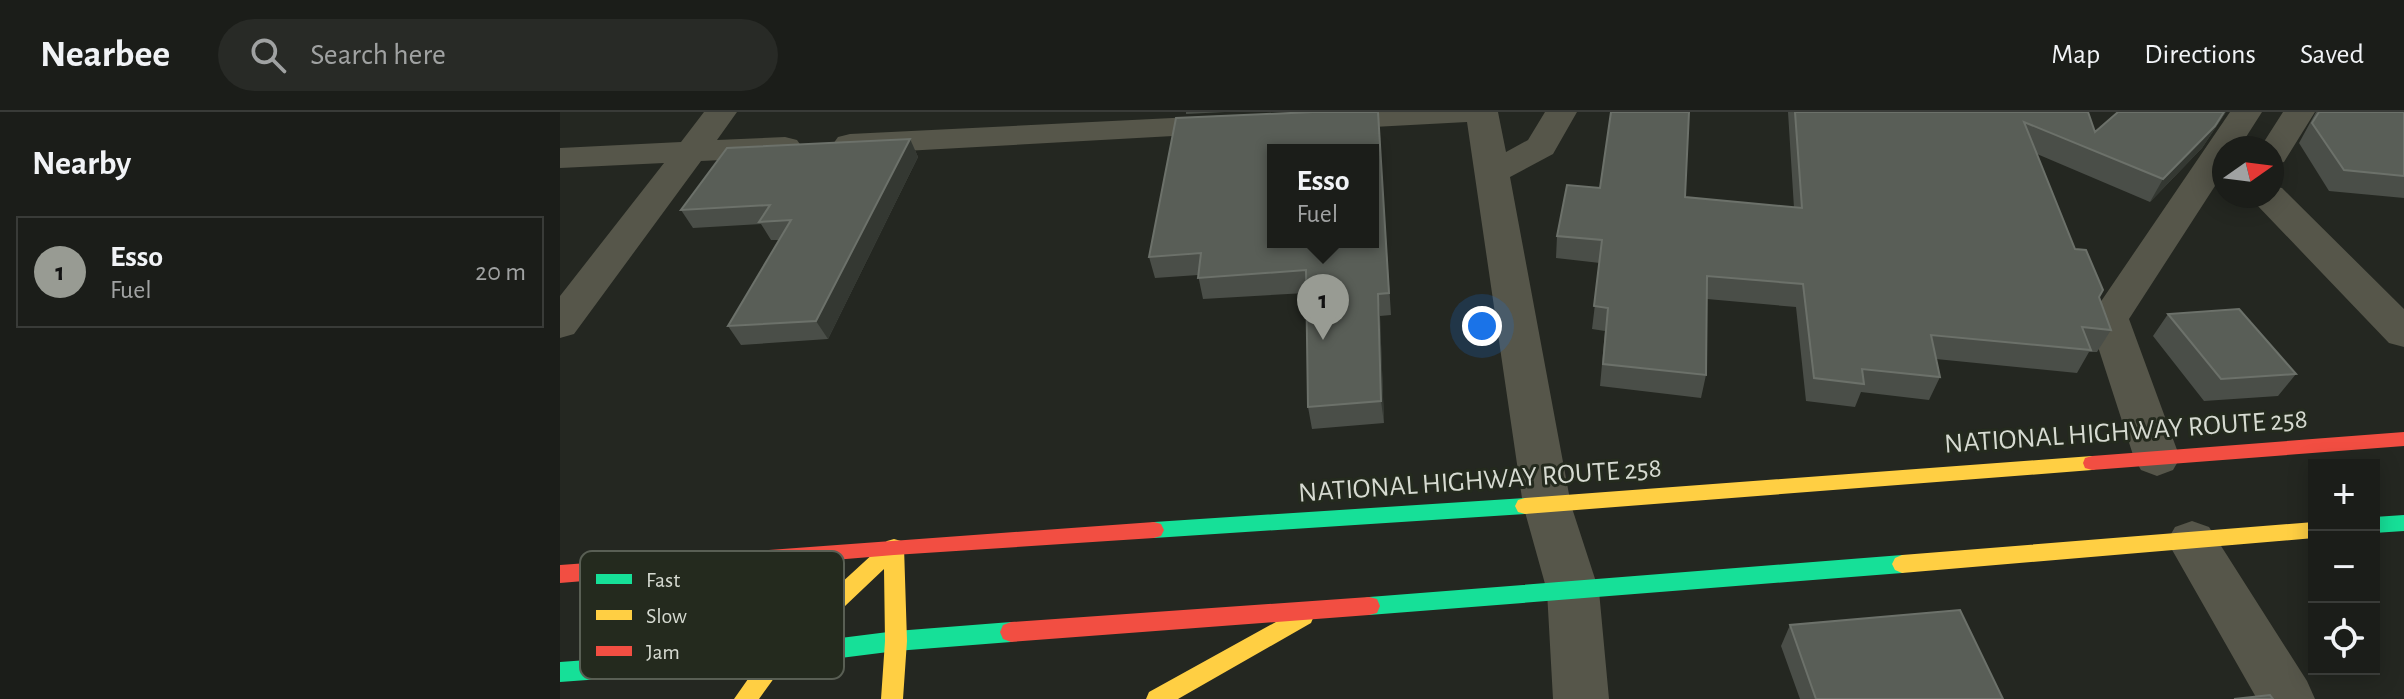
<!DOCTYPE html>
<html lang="en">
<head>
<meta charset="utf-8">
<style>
  :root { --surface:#1b1d19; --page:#282a26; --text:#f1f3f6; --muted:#a0a2a2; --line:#393b38; --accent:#989b93 }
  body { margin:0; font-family:"Alegreya Sans",sans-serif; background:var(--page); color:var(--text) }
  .controls { position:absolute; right:24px; bottom:24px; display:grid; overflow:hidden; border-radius:0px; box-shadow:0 4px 20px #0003 }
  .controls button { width:72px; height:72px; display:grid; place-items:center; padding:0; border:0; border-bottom:2px solid var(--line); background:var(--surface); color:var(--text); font:40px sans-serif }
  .compass { position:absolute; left:1652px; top:24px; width:72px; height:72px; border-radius:50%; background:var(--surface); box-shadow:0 4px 20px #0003; rotate:76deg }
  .you { position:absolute; left:922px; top:214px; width:28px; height:28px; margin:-20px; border:6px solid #fff; border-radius:50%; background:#1a73e8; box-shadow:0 0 0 12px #1a73e833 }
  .badge { display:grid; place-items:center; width:52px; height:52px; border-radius:50%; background:var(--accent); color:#111; font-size:26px; font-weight:700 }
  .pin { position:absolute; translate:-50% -66px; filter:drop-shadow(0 2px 4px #0008) }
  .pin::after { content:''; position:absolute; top:42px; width:28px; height:24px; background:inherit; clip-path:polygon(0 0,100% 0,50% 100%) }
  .popup { position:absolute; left:707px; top:32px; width:112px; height:104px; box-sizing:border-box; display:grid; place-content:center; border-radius:0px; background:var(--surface); filter:drop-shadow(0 2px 6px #0005); font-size:26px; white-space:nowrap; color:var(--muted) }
  .popup b { font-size:30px; color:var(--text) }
  .popup::after { content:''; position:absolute; left:50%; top:100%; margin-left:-16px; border:16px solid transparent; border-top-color:var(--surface) }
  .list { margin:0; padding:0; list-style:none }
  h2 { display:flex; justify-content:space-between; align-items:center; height:104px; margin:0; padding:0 32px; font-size:34px }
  h2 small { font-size:26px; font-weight:400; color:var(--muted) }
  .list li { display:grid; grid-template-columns:52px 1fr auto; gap:24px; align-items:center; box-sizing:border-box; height:112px; margin:0 16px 16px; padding:0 16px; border:2px solid var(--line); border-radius:0px }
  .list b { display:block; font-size:30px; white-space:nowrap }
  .list p { margin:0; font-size:26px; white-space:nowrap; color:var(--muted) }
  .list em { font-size:26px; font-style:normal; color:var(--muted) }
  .icon { flex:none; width:44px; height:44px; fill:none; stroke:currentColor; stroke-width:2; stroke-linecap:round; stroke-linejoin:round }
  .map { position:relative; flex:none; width:1844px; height:587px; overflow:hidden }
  header { display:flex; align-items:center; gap:48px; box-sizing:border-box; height:112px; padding:0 40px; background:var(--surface); border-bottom:2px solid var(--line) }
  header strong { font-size:38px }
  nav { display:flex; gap:44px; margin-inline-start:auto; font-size:28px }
  .search { width:560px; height:72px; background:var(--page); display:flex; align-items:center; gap:20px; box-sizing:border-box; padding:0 28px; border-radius:44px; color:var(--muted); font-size:30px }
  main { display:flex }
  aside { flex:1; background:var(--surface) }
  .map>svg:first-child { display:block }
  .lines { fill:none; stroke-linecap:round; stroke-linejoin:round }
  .street { fill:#56564a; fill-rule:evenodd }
  .fast { fill:#16e098; fill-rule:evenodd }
  .slow { fill:#ffcf43; fill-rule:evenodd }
  .jam { fill:#f24e42; fill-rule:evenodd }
  .wall { fill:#4a4e48 }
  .shaded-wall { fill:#343832 }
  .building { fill:#595e57; stroke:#6c716a; stroke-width:2; fill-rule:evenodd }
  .labels { text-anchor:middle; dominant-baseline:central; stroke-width:6; stroke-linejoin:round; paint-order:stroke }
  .street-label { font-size:28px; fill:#d6dad1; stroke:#242a1e }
  .key { fill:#242a1e; stroke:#595f54; stroke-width:2 }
  .key-label { font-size:22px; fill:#d6dad1 }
</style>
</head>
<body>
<header>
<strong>Nearbee</strong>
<div class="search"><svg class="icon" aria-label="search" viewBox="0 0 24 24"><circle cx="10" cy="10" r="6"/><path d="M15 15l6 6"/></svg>Search here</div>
<nav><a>Map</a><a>Directions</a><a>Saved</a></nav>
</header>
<main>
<aside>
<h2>Nearby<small></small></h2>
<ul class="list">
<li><span class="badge">1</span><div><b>Esso</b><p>Fuel</p></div><em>20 m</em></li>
</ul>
</aside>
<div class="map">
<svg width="1844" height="587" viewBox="0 0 1844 587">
  <rect width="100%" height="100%" fill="#242721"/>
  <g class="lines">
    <path class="street" d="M144,0H177L157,28L225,25L237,28L242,35L237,42L225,45L141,49L14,222L0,226V184L104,51L0,56V36L121,30Z
      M750,0H938L946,40L968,28L985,0H1017L993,42L950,65L1011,393L1039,479L1049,587H993L987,479L963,393L907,10L757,18L745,15L741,8Z
      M1670,0H1702L1679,36H1664V60L1569,207L1620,346L1613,358L1597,364L1581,358L1574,346L1529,207Z
      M1723,0H1755L1724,50L1712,53V36H1700Z
      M673,3L685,6L689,13L685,20L290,42L278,39L273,32L278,25L290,22Z
      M1712,74L1722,76L1844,197V235L1829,231L1696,92L1691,84H1712Z
      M1632,409L1649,415L1747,569L1755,587H1697L1607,429L1615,415Z"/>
    <path class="fast" d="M965,386L972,388L975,394L972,400L965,402L594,426L587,424L584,418L587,412L594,410Z
      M1844,403V419L1814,421V405Z
      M1342,443L1349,446L1352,452L1349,458L1342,461L809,503L801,501L798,494L801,487L809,485Z
      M451,510L459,513L462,520L459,527L451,530L336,539L217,554L0,570V550L217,534L336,519Z"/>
    <path class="slow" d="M1532,344L1539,346L1541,351L1539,356L1532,358L965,402L958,400L955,394L958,388L965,386Z
      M1754,410V426L1342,461L1335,458L1332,452L1335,446L1342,443Z
      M334,427L341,429L344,435L347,529L343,587H321L325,529L324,457L225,551L199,587H174L209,537L327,429Z
      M743,495L751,497L754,504L751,511L618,587H586L589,580Z"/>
    <path class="jam" d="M1844,320V334L1532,358L1525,356L1523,351L1525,346L1532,344Z
      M594,410L601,412L604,418L601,424L594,426L334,443L0,471V453Z
      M809,485L817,487L820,494L817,501L809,503L451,530L443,527L440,520L443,513L451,510Z"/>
  </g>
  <path class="wall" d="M626,0H665L626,2Z
    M818,0L831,203L820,204L824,311L752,317L748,295L746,181L643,187L638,163L595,166L589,145Z
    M1228,0H1528L1535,20L1558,0H1666L1642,36L1590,90L1477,42L1515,137L1539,185L1551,218L1537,240H1529L1517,261L1376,247L1380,265L1369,288L1301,280L1295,295L1246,289L1236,195L1147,187L1146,263L1141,286L1040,274L1045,219L1032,217L1040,151L996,146L997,124L1125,85L1234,96Z
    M1756,0H1844V86L1769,79L1739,31Z
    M350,27L358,45L268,227L181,233L168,214L219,128H211L201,112L133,116L121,98Z
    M1608,202L1736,262L1718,284L1644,289L1593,224Z
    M1230,513L1443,587H1240L1221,534Z"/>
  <path class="shaded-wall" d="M1664,0H1666L1642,36L1590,90L1603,67Z
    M350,27L358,45L268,227L256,209Z
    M818,182L820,204L824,311L821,289Z"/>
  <path class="building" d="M753,0H818L829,181L818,182L821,289L748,295L746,158L638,166L641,141L589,145L616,6ZM713,38H813V130H713Z
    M1051,0H1129L1125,85L1242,96L1235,0H1528L1535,20L1558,0H1664L1655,14L1603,67L1464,10L1515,137L1526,138L1543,178L1539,185L1551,218L1522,215L1531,238L1371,223L1380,265L1302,257L1304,272L1254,266L1243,172L1147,164L1146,263L1043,252L1048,196L1034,194L1042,128L997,124L1007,73L1040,76Z
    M1759,0H1844V64L1784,58L1752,11Z
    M350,27L256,209L168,214L231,108L199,110L210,93L121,98L167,36Z
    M1679,197L1736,262L1661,267L1608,202Z
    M1400,498L1443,587H1256L1230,513Z
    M1710,583L1713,587H1674Z"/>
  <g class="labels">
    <g class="street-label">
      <text transform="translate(1566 320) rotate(-4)">NATIONAL HIGHWAY ROUTE 258</text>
      <text transform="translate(920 369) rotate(-4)">NATIONAL HIGHWAY ROUTE 258</text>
    </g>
  </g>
  <rect x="20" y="439" width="264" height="128" rx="12" class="key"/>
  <rect x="36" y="462" width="36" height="10" fill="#16e098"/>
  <rect x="36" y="498" width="36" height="10" fill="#ffcf43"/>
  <rect x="36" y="534" width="36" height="10" fill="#f24e42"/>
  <g class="key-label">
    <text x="86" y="475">Fast</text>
    <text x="86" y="511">Slow</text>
    <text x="86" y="547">Jam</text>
  </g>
</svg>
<div class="controls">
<button>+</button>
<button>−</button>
<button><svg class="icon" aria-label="locate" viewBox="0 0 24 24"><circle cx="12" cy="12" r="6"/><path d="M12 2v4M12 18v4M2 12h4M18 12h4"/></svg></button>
</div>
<svg class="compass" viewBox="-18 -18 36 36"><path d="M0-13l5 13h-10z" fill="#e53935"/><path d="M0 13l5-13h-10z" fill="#a0a2a2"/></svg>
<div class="you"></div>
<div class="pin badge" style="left:763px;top:228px">1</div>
<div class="popup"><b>Esso</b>Fuel</div>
</div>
</main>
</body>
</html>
